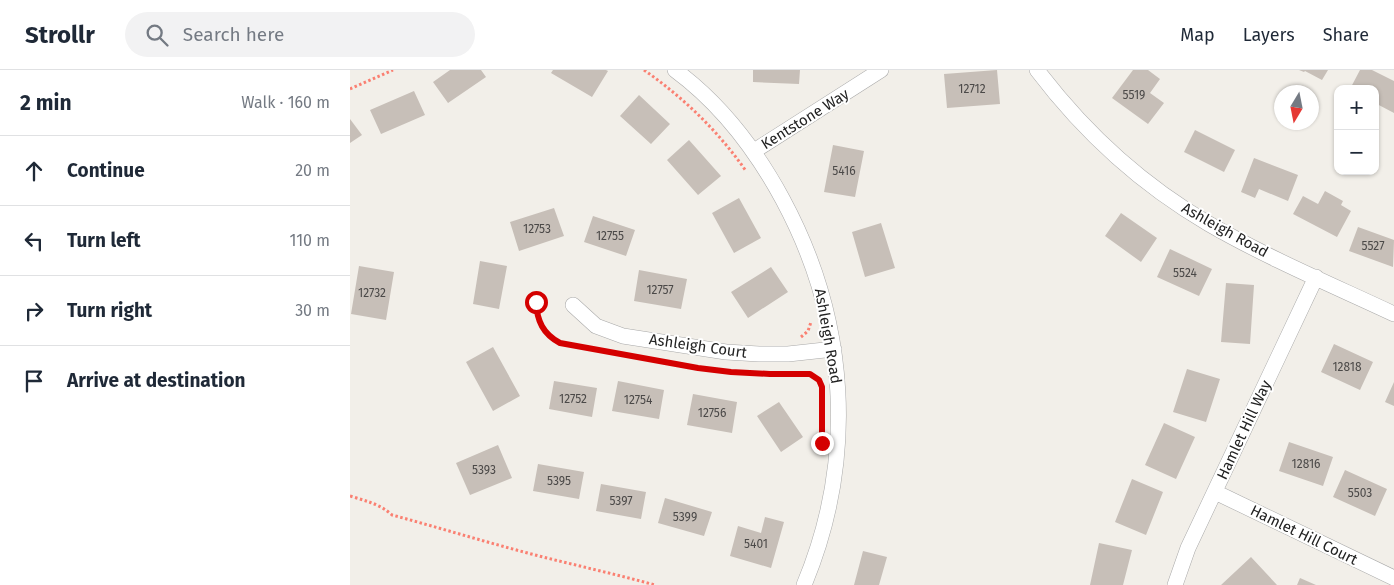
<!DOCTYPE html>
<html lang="en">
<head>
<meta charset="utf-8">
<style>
  :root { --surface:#fff; --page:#f2f2f3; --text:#1f2937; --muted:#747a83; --line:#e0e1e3 }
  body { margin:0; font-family:"Fira Sans",sans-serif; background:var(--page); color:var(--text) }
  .controls { position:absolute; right:15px; top:15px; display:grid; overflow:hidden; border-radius:10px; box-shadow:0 1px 4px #0004 }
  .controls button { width:45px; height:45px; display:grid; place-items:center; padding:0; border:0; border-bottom:1px solid var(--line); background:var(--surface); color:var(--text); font:25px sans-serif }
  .compass { position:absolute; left:924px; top:15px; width:45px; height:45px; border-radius:50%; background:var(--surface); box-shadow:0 1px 4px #0004; rotate:190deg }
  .stop { position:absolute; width:15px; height:15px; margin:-11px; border:4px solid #d40000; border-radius:50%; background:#fff }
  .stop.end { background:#d40000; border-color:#fff; box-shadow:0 1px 5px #0008 }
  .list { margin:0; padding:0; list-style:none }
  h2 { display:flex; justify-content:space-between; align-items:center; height:65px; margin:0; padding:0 20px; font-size:21px }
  h2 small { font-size:16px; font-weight:400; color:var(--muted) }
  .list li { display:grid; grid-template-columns:32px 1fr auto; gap:15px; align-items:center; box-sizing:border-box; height:70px; padding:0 20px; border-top:1px solid var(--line) }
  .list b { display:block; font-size:19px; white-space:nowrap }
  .list em { font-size:16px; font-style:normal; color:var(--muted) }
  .icon { flex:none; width:28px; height:28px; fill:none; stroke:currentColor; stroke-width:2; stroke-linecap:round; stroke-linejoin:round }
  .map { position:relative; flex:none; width:1044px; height:515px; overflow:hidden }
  header { display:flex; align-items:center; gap:30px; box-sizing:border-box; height:70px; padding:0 25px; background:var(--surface); border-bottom:1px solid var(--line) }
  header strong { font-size:24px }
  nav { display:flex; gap:28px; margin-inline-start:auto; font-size:18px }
  .search { width:350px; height:45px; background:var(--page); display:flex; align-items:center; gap:12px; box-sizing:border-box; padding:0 18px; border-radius:28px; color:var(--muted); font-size:19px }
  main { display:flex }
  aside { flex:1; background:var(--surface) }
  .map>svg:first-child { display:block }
  .building { fill:#c7bfb8 }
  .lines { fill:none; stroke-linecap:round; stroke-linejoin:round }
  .street-casing { stroke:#a9a9a9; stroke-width:16 }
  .path { stroke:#fa8072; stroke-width:3; stroke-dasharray:2.5 2.5; stroke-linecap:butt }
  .street { stroke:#fff; stroke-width:15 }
  .route { stroke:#d40000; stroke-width:6 }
  .labels { text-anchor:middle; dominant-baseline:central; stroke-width:4; stroke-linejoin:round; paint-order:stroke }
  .number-label { font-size:12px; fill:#4b4948 }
  .street-label { font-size:15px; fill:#222; stroke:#fff }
</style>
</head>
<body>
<header>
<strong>Strollr</strong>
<div class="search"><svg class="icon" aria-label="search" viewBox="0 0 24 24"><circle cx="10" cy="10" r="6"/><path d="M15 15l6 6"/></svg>Search here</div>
<nav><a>Map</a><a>Layers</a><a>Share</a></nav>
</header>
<main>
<aside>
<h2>2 min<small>Walk · 160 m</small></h2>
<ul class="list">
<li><svg class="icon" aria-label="ahead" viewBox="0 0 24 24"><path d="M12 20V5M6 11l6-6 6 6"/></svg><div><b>Continue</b></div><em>20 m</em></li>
<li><svg class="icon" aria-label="left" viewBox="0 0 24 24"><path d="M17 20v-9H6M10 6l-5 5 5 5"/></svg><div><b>Turn left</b></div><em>110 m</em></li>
<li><svg class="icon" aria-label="right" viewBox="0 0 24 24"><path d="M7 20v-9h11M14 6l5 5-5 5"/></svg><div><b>Turn right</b></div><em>30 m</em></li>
<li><svg class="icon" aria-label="arrive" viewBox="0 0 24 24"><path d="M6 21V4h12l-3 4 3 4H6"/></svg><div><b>Arrive at destination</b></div></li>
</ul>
</aside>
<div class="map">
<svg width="1044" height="515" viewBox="0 0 1044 515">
  <rect width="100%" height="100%" fill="#f2efe9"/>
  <path class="building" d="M100,0H131L136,7L98,33L83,12Z
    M203,0H256L258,1L242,27L201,3Z
    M403,0H450L449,14L403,12Z
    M647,0L650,34L597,38L594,4Z
    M783,0H798L810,9L800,23L814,33L798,54L762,28Z
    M949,0H978L972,10L955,1L954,2Z
    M1010,0H1022L1044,11V43L1025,33V19H1000Z
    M64,21L75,45L31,64L20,40Z
    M289,25L320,54L301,74L270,46Z
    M0,49L12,65L0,73Z
    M845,60L885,80L874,102L834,82Z
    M339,70L371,106L348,125L317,90Z
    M483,75L514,81L505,127L474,122Z
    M904,88L948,105L938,131L909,119L905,128L891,122Z
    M975,121L993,131L991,135L1001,141L987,167L943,144L953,126L968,134Z
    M389,128L411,168L384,183L362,143Z
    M204,138L214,166L169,181L160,152Z
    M771,143L807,168L791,192L755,166Z
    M243,146L285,160L276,186L234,172Z
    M531,153L545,198L515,207L502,162Z
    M1008,157L1044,170L1043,197L999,181Z
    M820,179L862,199L849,226L807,207Z
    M130,191L157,196L149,239L123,234Z
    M9,196L44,202L36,250L1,244Z
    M421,197L438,222L398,248L381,222Z
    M289,200L337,209L331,239L284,231Z
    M876,213L904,215L900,274L871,272Z
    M984,274L1023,292L1010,320L971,302Z
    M143,277L170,326L143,341L116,292Z
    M837,299L870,309L856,352L823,342Z
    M204,311L247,318L242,347L199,339Z
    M268,311L314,320L309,349L262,341Z
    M1044,312V336L1035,332Z
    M343,324L387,332L382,363L337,355Z
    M429,332L453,367L431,382L407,346Z
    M814,353L845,367L826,409L795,395Z
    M939,372L983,387L973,416L929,401Z
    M148,375L162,408L120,425L106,393Z
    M188,394L234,402L229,429L183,421Z
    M995,400L1037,419L1025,446L983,427Z
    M782,409L813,422L796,465L765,452Z
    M251,414L296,422L291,449L246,441Z
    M315,428L362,442L354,466L308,453Z
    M415,447L434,452L421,498L380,486L388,456L411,463Z
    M749,473L782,480L773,515H740Z
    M513,481L537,487L529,515H504Z
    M901,487L927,515H871Z
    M950,508L966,515H947Z"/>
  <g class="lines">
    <defs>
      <path id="street" d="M325,0C371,34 406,80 433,130C498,251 507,388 454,515
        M687,0C734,62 792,115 859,154C918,188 982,215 1044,244
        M404,81L531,0
        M223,235L246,256L273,266L376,282L409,284H438L484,279
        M865,422L1044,508
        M825,515L838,478L966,207"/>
    </defs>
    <use href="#street" class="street-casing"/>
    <path class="path" d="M294,0C334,28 368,61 396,101
      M0,19L43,0
      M186,233C187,251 193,264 210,273L349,298L381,302L420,304H460L469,310L471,316
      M451,267L458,261L461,252
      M0,426C16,431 30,434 42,445C94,459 145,475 197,488C233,497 269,505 305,515"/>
    <use href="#street" class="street"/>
  </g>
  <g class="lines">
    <path class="route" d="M186,232C187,251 193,264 210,273L348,298L381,302L420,304H460L469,310L472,317V373"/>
  </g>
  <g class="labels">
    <g class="number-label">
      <text x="622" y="19">12712</text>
      <text x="784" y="25">5519</text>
      <text x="494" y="101">5416</text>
      <text x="187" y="159">12753</text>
      <text x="260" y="166">12755</text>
      <text x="1023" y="176">5527</text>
      <text x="835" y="203">5524</text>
      <text x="310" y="220">12757</text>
      <text x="22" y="223">12732</text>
      <text x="997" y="297">12818</text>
      <text x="223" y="329">12752</text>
      <text x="288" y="330">12754</text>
      <text x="362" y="343">12756</text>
      <text x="956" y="394">12816</text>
      <text x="134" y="400">5393</text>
      <text x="209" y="411">5395</text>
      <text x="1010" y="423">5503</text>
      <text x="271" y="431">5397</text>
      <text x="335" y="447">5399</text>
      <text x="406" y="474">5401</text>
    </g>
    <g class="street-label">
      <text transform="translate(455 49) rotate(-32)">Kentstone Way</text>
      <text transform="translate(875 160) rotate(29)">Ashleigh Road</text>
      <text transform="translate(478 266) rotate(80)">Ashleigh Road</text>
      <text transform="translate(348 276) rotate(8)">Ashleigh Court</text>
      <text transform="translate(894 360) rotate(-65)">Hamlet Hill Way</text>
      <text transform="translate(954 465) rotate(26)">Hamlet Hill Court</text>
    </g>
  </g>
</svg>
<div class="controls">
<button>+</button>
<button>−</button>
</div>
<svg class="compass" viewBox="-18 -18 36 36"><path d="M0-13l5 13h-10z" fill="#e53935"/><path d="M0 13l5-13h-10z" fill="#747a83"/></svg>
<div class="stop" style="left:186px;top:232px"></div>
<div class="stop end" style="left:472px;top:373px"></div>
</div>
</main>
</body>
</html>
